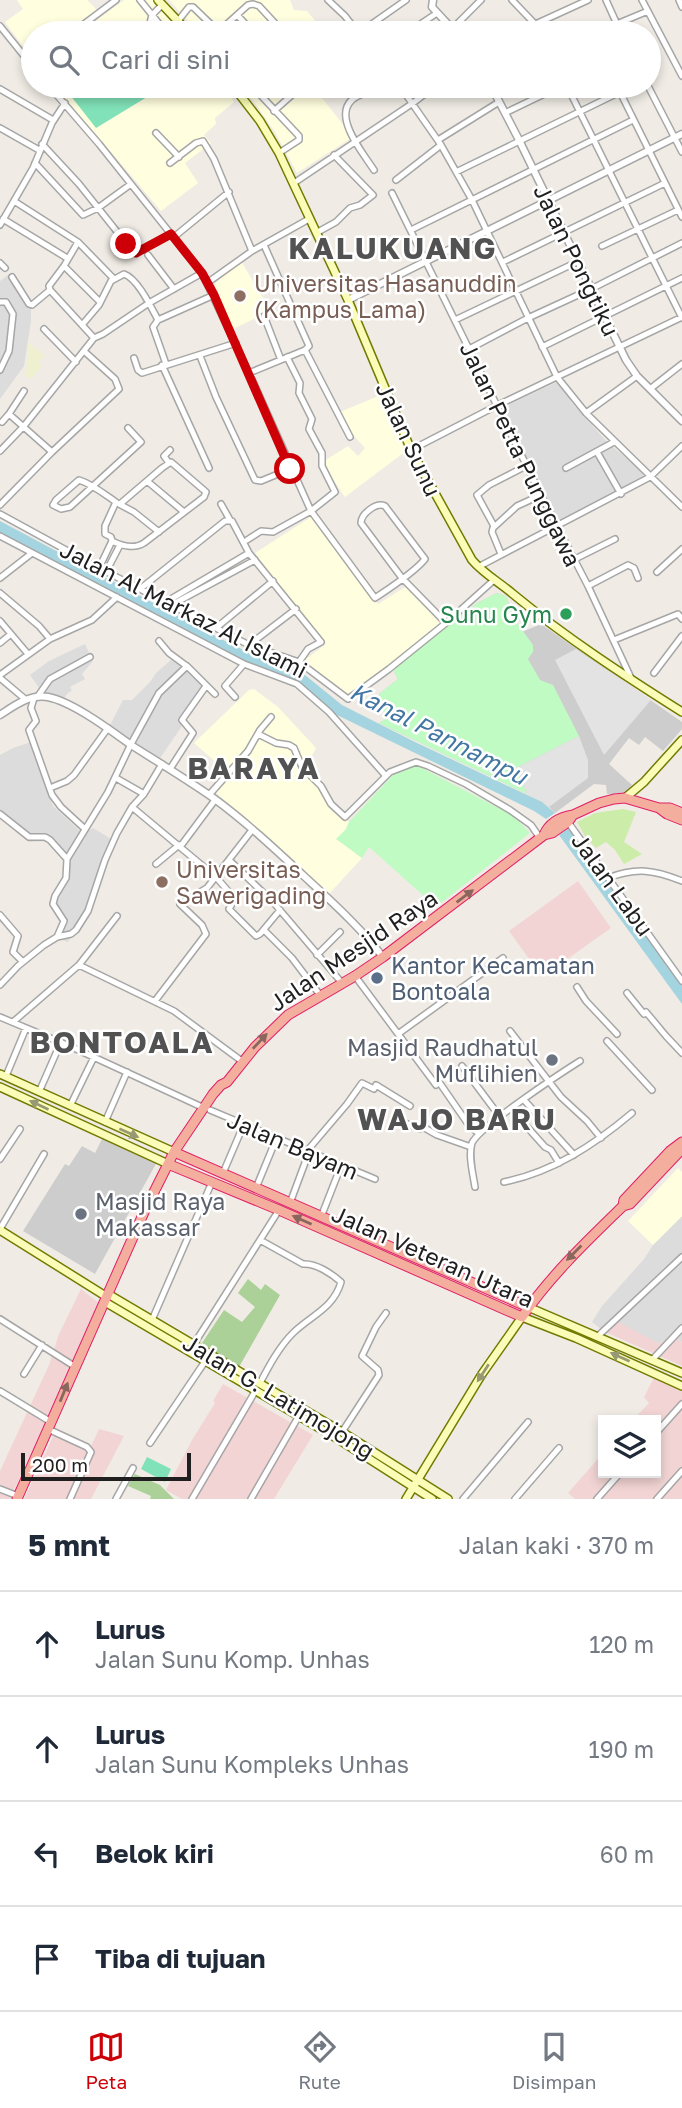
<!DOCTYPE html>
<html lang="id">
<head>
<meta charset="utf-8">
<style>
  :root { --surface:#fff; --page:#f6f6f7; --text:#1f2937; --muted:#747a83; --line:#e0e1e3; --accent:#ce0007 }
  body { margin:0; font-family:"Golos Text",sans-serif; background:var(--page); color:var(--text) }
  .controls { position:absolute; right:21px; bottom:21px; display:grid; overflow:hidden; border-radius:0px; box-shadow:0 4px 10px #0003 }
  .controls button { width:63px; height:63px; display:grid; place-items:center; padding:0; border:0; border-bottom:2px solid var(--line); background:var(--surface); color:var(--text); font:35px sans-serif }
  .scale { position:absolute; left:21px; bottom:18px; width:170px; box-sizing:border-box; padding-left:7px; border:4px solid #1f1f1f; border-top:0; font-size:19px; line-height:24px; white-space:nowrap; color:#1f1f1f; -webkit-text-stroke:5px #fff; paint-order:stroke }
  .stop { position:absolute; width:21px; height:21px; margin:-16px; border:5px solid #ce0007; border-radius:50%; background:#fff }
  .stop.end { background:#ce0007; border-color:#fff; box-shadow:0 2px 7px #0008 }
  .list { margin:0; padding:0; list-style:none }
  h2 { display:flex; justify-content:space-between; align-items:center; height:91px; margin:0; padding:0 28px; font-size:30px }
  h2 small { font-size:23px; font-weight:400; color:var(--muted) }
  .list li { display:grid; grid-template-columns:46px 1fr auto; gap:21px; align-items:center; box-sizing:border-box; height:105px; padding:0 28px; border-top:2px solid var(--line) }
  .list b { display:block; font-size:26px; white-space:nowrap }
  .list p { margin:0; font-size:23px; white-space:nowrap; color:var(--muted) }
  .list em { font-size:23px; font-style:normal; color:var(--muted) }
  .icon { flex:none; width:38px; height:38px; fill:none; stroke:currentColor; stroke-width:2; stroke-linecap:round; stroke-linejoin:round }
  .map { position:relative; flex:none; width:682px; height:1499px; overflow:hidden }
  .search { position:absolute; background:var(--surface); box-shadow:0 4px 10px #0003; left:21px; right:21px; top:21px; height:77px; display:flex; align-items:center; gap:18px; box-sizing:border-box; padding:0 24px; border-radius:38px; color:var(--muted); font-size:26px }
  .sheet { height:511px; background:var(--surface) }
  nav { display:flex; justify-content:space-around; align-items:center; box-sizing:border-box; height:98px; border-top:2px solid var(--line); background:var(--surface); font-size:19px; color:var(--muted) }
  nav a { display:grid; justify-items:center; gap:4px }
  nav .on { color:var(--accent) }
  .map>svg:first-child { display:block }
  .residential { fill:#dddcdc }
  .commercial { fill:#f2d4d4 }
  .education { fill:#fffedf }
  .religious { fill:#cdcdcd }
  .farmland { fill:#eef0d0 }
  .grass { fill:#cceca9 }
  .forest { fill:#abd198 }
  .park { fill:#c1fbc4 }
  .pitch { fill:#81e2b9 }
  .parking { fill:#e3e3e3 }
  .water { fill:#a4d4df }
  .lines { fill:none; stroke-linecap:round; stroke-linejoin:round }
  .minor-casing { stroke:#a6a6a6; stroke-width:8 }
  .tertiary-casing { stroke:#a6a6a6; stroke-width:9 }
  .secondary-casing { stroke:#727b01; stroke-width:10 }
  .trunk-casing { stroke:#e11f68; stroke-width:11 }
  .minor { stroke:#fff; stroke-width:5 }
  .tertiary { stroke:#fff; stroke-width:6 }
  .secondary { stroke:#fafcb8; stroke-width:7 }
  .trunk { stroke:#f4ae9d; stroke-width:9 }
  .oneway { fill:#8a665e }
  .oneway2 { fill:#979973 }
  .route { stroke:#ce0007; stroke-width:9 }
  .education-dot { fill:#8d6e63; stroke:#fff; stroke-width:2.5 }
  .leisure-dot { fill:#2e9e5b; stroke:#fff; stroke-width:2.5 }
  .service-dot { fill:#5c6f8a; stroke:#fff; stroke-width:2.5 }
  .worship-dot { fill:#6b7280; stroke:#fff; stroke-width:2.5 }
  .labels { text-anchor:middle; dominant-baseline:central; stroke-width:5; stroke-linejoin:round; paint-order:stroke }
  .street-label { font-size:23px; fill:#1f1f1f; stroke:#fff }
  .education-label { font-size:23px; fill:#785e54; stroke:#fff; text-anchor:start }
  .leisure-label { font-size:23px; fill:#27864d; stroke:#fff; text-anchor:end }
  .service-label { font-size:23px; fill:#4e5e75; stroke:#fff; text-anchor:start }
  .worship-label { font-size:23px; fill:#5b616d; stroke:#fff; text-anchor:end }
  .water-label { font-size:24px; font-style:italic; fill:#4276a3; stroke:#fff }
  .district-label { font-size:30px; font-weight:bold; letter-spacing:2px; fill:#525252; stroke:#fff }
</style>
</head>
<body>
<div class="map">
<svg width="682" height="1499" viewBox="0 0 682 1499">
  <rect width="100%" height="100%" fill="#f0ece5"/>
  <path class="residential" d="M8,275H11L26,298L31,309V321L24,366L0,399V281Z
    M559,381L572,403L607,442L638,468L646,479L571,523L555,522L499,417L510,404Z
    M85,644L93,661L82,674L85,679L70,687L72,690L66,695L64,701L44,695L30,675L49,661Z
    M173,658L192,673L204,686L180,729L158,761L109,731L110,725L123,700H132L150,682L156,673Z
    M31,742L53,806L83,834L93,828L113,840L96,894L68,942L62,940L60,931L62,922L55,912L54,907L68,861L49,841L29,842L0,819V755L13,748Z
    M682,1216V1343L672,1334L660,1344L618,1323L603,1331L592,1322L602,1306L644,1259L653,1245Z"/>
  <path class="commercial" d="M578,881L611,928L542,977L509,931Z
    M81,1289L99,1303L10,1499H0V1471L49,1365L59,1334Z
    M618,1322L660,1344L672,1334L682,1343V1366L603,1331Z
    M655,1376L682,1390V1499H575L568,1493L603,1453V1473H656V1420H633L649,1403L644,1397Z
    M223,1384L313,1435L274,1499H182L166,1490L192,1440L215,1403L213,1401Z
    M99,1429L124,1436L91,1499H24L56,1430L91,1446Z"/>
  <path class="education" d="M17,0H87L97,10L67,33H33V54L30,56L5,22L23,9Z
    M124,0H155L182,33H79Z
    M169,0H290L294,10L307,11L325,33H199Z
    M55,86H223L234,102L215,118L216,124L204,135L211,143L185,163L198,183L161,211Z
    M243,86H337L322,98L353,137L297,173L275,132Z
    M241,261L266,303L273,310L233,329L214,289L216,283Z
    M381,395L410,448L345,497L325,468L324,461L348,446L358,456L365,448L353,435L340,412Z
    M311,517L378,604L407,586L441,625L349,697L303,661L325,645L255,553Z
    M254,689L278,707L316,748L307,765L324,795L349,822L346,828L356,854L362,858L329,894L212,789L227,772L194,743L249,690Z
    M678,1168L682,1172V1216L653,1245L628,1221Z"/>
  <path class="religious" d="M497,593L506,596L515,620L522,632L541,624L682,722V729L663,751L645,737L639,745L629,738L609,764L632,785L625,793L607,794L606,785L594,784L555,813L549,807L527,794L379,723L386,719L379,694L398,679L394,672L477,603Z
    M103,1137L157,1162L95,1274L23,1231L65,1164L69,1166L82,1146L95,1153Z"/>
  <path class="farmland" d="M28,343L45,355L39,362L42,365L39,370L31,379L26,376V372Z"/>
  <path class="grass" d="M623,809L636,812L624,842L642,854L624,864L615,850L606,842L596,848L586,838L577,822L595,813Z"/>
  <path class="forest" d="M248,1279L261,1290L265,1284L280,1295L239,1367L202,1343L224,1310L242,1322L255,1307L238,1293Z
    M135,1474L160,1485L174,1499H150L151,1496L128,1486Z"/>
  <path class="park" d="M497,593L506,596L515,620L533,645V652L528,659L540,680L553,685L579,736L516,768L527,794L379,723L386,719L379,694L398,679L394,672L395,667L477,603Z
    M410,767H420L514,816L530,833L436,907L369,847L362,858L336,839L346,829L349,822L392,776Z"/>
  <path class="pitch" d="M63,86H138L147,97L96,128Z
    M147,1457L171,1469L165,1482L141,1469Z"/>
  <path class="parking" d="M576,649L651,700L604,755L555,660Z
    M579,736L588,760V778L549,807L527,794L516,768Z"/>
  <path class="water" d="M0,521L223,640L256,656L295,667L342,705L415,742L542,802L555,813L546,819L534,811L335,714L309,692L247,664L0,534Z
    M569,828L682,985V1004L559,835Z"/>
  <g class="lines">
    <defs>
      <path id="minor" d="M140,0L165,31
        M328,0L345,16L358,33
        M512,0L535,24L540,33
        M606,0L621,33
        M642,0L682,76
        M679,0L682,7
        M238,16L254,33
        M0,26L33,67
        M452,29L481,0
        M72,33L116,0
        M156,33L150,23L152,15L162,5
        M163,33L178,21L189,7H193L219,32
        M217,33L248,5L253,4L259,6L284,33
        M267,33L276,25
        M359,33L406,0
        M407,33L437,13
        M516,33L588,0
        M595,33L648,11
        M49,86L99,144L202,273L249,373L305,350L309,346L264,245
        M252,86L299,136V140L279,153
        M400,86L441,145L472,200L557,377L586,413L682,507
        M567,86L682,318
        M617,86L682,217
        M648,86L682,152
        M0,89L53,120
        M369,92C322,103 358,146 374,170
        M274,111L302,86
        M505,113L561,86
        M0,128L39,150
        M156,133L179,157
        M438,140L499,102
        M42,144L79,184L134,253L171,234
        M35,163L83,215L98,208L131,184
        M170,163L196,143L203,141L214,159L252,251
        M456,172L620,92
        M396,180L441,145
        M294,183L413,103L435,86
        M392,193L541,495L588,586L631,678
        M14,201L78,242L114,279
        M3,219L67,258
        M0,225L33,168L52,123L65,103
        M411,230L633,120
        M316,233L336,222L350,208L360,205L373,195L334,155
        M174,237L229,192
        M602,246L678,210
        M148,255L174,289
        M503,262L665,183
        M0,263L5,268
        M64,266L100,302
        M12,277L29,304L32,305L50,290L49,286L64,266L78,242
        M207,283L252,251L309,219
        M50,290L94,338
        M0,302H6L13,314L9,351L0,370
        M264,316L281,360
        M158,320L153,327L166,364
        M455,320L577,262
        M82,325L99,305L111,281L124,274C138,279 151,307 158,320L214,295
        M44,329L76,362
        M94,338L103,334L149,303L202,273
        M542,347L682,278
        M469,349L528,318L591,289L682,243
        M305,350L350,437
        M200,356L216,397L255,480L261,481L290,469
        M134,358L138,370L142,373L236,343
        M162,365L209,468
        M249,373L311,511L375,598C390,588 415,572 425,559L385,506C376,502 361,514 361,523L402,578L446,623
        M650,389L682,364
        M586,413L637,376
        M9,414L24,391
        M2,422L9,414L52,452
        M411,450L496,406L682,317
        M0,451L24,426L94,338
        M597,452L621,494
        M169,463L164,456L170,450
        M566,468L614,442
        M147,481L184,512
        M119,504L134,512L159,532
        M120,504L162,468L171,462L206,492L204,497L144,543C135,549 122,546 112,541L111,537L105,534V526L116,502C104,494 92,484 79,480L56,500L53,505L61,509L70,507L141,442L128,428
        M221,504L230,520
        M0,505L52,452L119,389L115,379L85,352
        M0,514L99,568L249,645L299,662L348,699L389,669L446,623L494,580
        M494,526L477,495L489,485L526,466
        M0,536L244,664L297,684L329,712L386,776
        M247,540L261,531L273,532L311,511L335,492L322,466V453L309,429L312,419L299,393L300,383L287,357
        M501,554L492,532L493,528L517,506L541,495
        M573,560L615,539
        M478,567L650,477L682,446
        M99,568L112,541
        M106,572L120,545
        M657,572L682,549
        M0,578L32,553
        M588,586L628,565L634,568L638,578
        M140,589L225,521H232L249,553L321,642L308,649L299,662
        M0,593L39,626L50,639
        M171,599L249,553
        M177,602L255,560
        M0,621L28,654
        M216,628L273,581
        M614,640L678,614L682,619
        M159,641L169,653L188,667L215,694
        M0,643L11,634
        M249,645L296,609
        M654,673L682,636
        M0,675L50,639L92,620L117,597
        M0,678L25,699
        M38,696L50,679L90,657
        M235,697L225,686L244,664
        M34,698L31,708L36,721L29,730L52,795L61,807L85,829
        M258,734L276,743L289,745L294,748L302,767L321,786L331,804L345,817L390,772L416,762L428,766L466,784L510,810L531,825L540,838
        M170,769L193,733L182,720L206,686
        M116,778L144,794
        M50,788L67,781L74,775L108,728
        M209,795L248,751L260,730L271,717
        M132,807L216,877L235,899L229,909L256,936L260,934L280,910
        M0,814L29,837H45L50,840L67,859
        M568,822L682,981
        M180,847L215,800
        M229,860L273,902L342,983
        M156,864L179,845
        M608,878C637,867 654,870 682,881
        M0,915L18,936L13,952L23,962
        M264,930L292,958L320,995
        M57,937L64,921L53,904L55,896L66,878L67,859L108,792L131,744L159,693L187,666
        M317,955L340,932
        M79,965L117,916
        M355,976L436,1085
        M0,985L18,966L44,945L57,937L71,934L76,930L88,911L105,860L117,833L132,807L144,794L162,764
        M577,987L586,1001L617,1034
        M627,993L644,1014
        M155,1001L206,934L202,925L180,904L207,888L252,830
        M646,1012L666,1036L682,1053
        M0,1017L74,1048L204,1108
        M13,1022L79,965L174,1011L243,1062
        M510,1031L561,1097L587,1121L601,1138
        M398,1034L503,958
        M607,1041L652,1090
        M462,1066L500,1117
        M6,1076L26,1028
        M439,1082L468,1124L479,1134
        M39,1092L61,1042
        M524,1100L574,1155
        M70,1106L94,1057
        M511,1109L545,1147L551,1150L559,1163
        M210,1110L375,1179
        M400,1121L420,1129L423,1127L437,1135L471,1147
        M105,1122L127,1072
        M307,1151L347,1104L362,1083L374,1089L376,1085L410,1106
        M0,1159L20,1129
        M223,1173L244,1124
        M504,1182C553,1172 594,1145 632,1113
        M475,1187C473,1174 468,1155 472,1143C479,1127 561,1073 580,1061
        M256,1188L277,1137
        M290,1203L309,1152
        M321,1217L341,1166
        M0,1229L44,1154
        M0,1319L74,1366
        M152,1320L212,1182
        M598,1336L682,1257
        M194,1344L279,1210
        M652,1360L682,1328
        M24,1374L42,1345
        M260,1383C269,1366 279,1347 293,1333C310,1316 334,1308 341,1282C332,1274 316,1263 303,1264L260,1240
        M0,1391L51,1422
        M48,1429L87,1447L91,1452L70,1499
        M342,1432L379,1375L378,1370L362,1356L376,1327L386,1313
        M656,1433L682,1404
        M150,1443L206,1360
        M0,1489L18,1496
        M116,1499L133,1468
        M192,1499L256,1390
        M251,1499L300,1414
        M463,1499L528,1422
        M515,1499L559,1448
        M597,1499L620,1473
        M657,1499L682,1471"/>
      <path id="tertiary" d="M433,0L432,7L456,33
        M491,86L518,138L626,360L637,376L682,421
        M348,300L682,134
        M0,715C15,705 30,694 48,697C73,702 110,730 131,745C158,762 186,779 212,797C245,821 275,849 305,877C332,902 360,927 383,957"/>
      <path id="secondary" d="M158,0L189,33
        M233,86L260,121L279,153L348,300L411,450L472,560C484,574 499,582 513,594C565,637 625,676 682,712
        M625,798L644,782L682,740
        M0,1074L174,1152
        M0,1087L168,1164
        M0,1230L107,1297
        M108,1294L342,1432L448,1499
        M105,1302L338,1439L432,1499
        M528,1307L682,1373
        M406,1499L482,1374L522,1317L576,1338L682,1386"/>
      <path id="trunk" d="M659,808L667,814L682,820
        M544,835C549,823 561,817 573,815
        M174,1152L528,1307
        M168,1164L279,1210L522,1317C551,1275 587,1241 623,1206L624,1200L670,1151L682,1142
        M623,1206L630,1204L682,1149
        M17,1499L145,1210L174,1152L213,1094L221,1085L227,1082L255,1047L288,1015L355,976L383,957L544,835L552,833L568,822L573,815L599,803L614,799L625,798L659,808H670L682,813"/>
    </defs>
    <use href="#minor" class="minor-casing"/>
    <use href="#tertiary" class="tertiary-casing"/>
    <use href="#secondary" class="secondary-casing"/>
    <use href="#trunk" class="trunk-casing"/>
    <use href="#minor" class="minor"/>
    <use href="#tertiary" class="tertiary"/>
    <use href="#secondary" class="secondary"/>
    <use href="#trunk" class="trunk"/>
  </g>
  <defs><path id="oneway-solid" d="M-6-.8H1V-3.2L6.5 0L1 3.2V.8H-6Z" transform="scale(1.75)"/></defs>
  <g class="oneway">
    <use href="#oneway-solid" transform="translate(465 896) rotate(-37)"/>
    <use href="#oneway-solid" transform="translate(260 1041) rotate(-47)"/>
    <use href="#oneway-solid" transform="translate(302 1220) rotate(-156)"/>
    <use href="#oneway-solid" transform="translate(574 1253) rotate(135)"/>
    <use href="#oneway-solid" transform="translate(64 1392) rotate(-68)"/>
  </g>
  <g class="oneway2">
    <use href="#oneway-solid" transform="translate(39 1105) rotate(-155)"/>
    <use href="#oneway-solid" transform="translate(129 1133) rotate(24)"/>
    <use href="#oneway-solid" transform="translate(620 1357) rotate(-156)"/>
    <use href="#oneway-solid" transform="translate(483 1373) rotate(123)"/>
  </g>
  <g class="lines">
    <path class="route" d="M126,244L131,251L136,253L171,234L202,273L214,295L290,469"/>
  </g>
  <g class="education-dot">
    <circle cx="240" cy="296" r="7"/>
    <circle cx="162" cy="882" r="7"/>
  </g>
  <circle class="leisure-dot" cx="566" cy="614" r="7"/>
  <circle class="service-dot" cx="377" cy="978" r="7"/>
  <g class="worship-dot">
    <circle cx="552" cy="1060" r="7"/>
    <circle cx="81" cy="1214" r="7"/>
  </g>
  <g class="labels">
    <g class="street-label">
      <text transform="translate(577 260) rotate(64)">Jalan Pongtiku</text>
      <text transform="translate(409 439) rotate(65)">Jalan Sunu</text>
      <text transform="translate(521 454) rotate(64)">Jalan Petta Punggawa</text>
      <text transform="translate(184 609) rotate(27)">Jalan Al Markaz Al Islami</text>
      <text transform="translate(613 884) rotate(54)">Jalan Labu</text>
      <text transform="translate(353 950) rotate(-34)">Jalan Mesjid Raya</text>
      <text transform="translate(293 1145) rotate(23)">Jalan Bayam</text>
      <text transform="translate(433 1256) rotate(24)">Jalan Veteran Utara</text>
      <text transform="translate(279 1396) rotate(31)">Jalan G. Latimojong</text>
    </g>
    <g class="education-label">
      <text x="254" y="283">Universitas Hasanuddin<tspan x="254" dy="26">(Kampus Lama)</tspan></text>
      <text x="176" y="869">Universitas<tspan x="176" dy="26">Sawerigading</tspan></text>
    </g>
    <g class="leisure-label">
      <text x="552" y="614">Sunu Gym</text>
    </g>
    <g class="service-label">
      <text x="391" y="965">Kantor Kecamatan<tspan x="391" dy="26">Bontoala</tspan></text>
    </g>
    <g class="worship-label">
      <text x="538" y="1047">Masjid Raudhatul<tspan x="538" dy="26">Muflihien</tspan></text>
      <text x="95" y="1201" text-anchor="start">Masjid Raya<tspan x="95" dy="26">Makassar</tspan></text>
    </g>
    <g class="water-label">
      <text transform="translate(439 733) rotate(27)">Kanal Pannampu</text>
    </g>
    <g class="district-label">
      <text x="393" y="248">KALUKUANG</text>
      <text x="254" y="768">BARAYA</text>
      <text x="122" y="1042">BONTOALA</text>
      <text x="457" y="1119">WAJO BARU</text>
    </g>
  </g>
</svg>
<div class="controls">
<button><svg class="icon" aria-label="layers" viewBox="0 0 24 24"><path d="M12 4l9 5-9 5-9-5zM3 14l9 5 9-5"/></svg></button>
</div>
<div class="scale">200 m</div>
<div class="stop" style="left:290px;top:469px"></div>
<div class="stop end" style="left:126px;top:244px"></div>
<div class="search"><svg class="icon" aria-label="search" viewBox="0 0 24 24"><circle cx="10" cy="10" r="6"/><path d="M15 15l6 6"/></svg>Cari di sini</div>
</div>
<section class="sheet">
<h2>5 mnt<small>Jalan kaki · 370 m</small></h2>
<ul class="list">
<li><svg class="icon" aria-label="ahead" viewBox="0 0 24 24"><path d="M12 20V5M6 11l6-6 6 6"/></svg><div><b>Lurus</b><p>Jalan Sunu Komp. Unhas</p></div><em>120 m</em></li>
<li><svg class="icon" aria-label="ahead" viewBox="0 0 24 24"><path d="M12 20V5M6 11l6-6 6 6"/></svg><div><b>Lurus</b><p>Jalan Sunu Kompleks Unhas</p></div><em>190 m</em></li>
<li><svg class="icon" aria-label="left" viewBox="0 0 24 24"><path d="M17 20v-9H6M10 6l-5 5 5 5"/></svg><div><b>Belok kiri</b></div><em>60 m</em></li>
<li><svg class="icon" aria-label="arrive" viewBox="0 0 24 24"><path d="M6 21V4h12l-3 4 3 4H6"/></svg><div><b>Tiba di tujuan</b></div></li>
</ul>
</section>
<nav>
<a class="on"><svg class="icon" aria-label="map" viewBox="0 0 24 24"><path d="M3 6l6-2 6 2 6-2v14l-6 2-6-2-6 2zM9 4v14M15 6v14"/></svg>Peta</a>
<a><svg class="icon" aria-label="directions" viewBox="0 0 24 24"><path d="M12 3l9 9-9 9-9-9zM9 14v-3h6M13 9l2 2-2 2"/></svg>Rute</a>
<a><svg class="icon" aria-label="saved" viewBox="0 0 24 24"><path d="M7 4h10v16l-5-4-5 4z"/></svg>Disimpan</a>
</nav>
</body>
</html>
